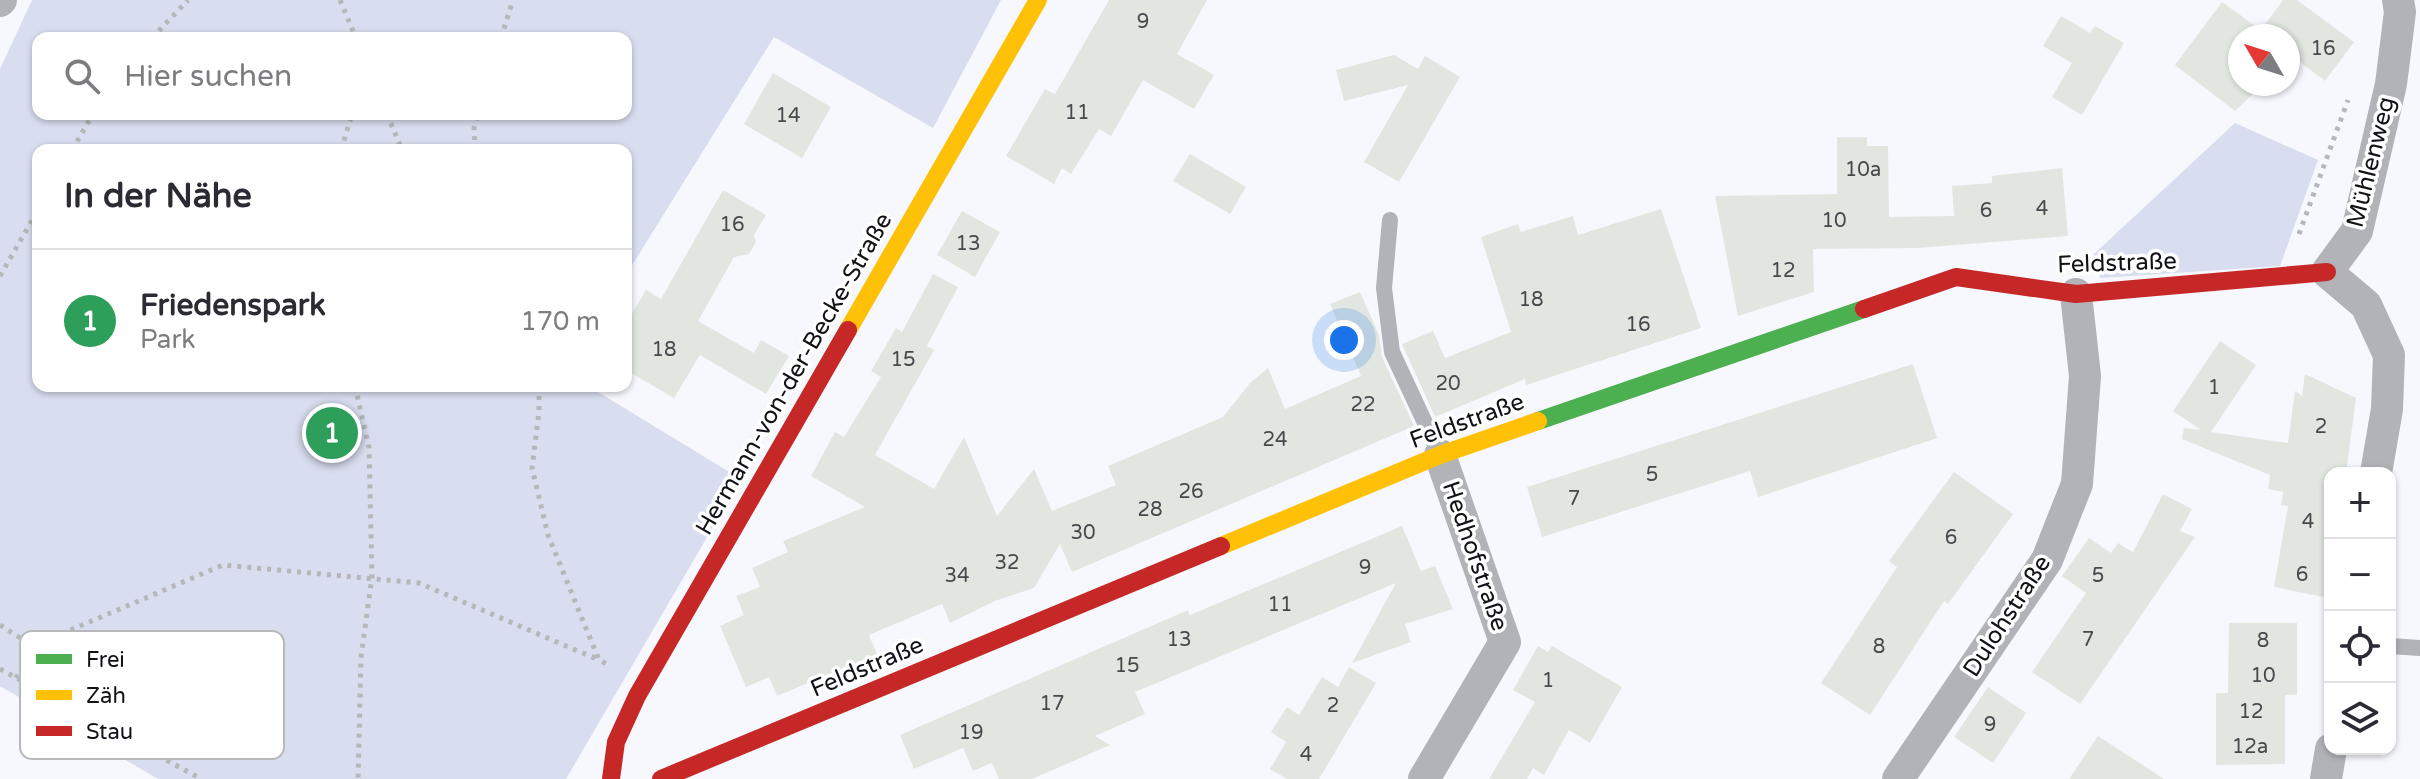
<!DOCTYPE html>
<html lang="de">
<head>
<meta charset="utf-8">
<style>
  :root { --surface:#fff; --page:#f2f2f3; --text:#2b2b33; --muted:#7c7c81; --line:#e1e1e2; --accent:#b45309 }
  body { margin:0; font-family:"Varela Round",sans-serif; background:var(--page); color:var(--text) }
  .controls { position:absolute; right:24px; bottom:24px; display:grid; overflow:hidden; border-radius:16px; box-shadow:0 2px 6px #0004 }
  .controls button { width:72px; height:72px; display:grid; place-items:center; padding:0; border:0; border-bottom:2px solid var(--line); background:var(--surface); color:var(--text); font:40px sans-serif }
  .compass { position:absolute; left:2228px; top:24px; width:72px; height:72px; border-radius:50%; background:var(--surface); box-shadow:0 2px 6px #0004; rotate:309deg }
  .you { position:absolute; left:1344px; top:340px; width:28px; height:28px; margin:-20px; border:6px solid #fff; border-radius:50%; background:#1a73e8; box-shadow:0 0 0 12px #1a73e833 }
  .badge { display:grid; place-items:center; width:52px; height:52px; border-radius:50%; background:var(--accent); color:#fff; font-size:26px; font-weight:700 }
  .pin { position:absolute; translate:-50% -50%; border:4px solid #fff; box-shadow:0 2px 8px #0006 }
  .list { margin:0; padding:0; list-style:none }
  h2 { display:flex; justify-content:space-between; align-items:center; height:104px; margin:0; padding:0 32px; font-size:34px }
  h2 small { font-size:26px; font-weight:400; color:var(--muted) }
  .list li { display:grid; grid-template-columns:52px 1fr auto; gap:24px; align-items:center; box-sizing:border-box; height:144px; padding:0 32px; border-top:2px solid var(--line) }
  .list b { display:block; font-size:30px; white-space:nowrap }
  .list p { margin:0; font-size:26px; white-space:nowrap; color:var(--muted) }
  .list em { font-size:26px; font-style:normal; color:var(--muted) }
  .icon { flex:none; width:44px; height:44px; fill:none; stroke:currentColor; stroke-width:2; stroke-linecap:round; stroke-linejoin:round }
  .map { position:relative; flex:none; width:2420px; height:779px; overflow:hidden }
  .search { position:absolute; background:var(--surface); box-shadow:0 2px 6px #0004; left:32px; top:32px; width:600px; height:88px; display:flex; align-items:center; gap:20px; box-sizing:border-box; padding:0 28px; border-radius:16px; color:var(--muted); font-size:30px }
  .panel { position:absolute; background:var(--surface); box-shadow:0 2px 6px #0004; left:32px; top:144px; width:600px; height:248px; border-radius:16px }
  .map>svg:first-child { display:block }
  .green { fill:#d8ddef; fill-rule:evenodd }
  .building { fill:#e2e6e1 }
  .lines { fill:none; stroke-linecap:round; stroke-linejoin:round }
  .path { stroke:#b6b7bb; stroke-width:5; stroke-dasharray:4 6; stroke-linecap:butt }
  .lane { stroke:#b1b3b8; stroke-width:16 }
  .street { stroke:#b1b3b8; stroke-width:32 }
  .fast { stroke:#4caf50; stroke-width:18 }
  .slow { stroke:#ffc107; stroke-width:18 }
  .jam { stroke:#c62828; stroke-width:18 }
  .labels { text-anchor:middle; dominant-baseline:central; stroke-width:7; stroke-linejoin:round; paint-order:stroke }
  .number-label { font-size:20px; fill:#46484b }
  .street-label { font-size:24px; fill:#101218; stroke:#fff }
  .key { fill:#fff; stroke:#b7b8ba; stroke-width:2 }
  .key-label { font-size:22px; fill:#101218 }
</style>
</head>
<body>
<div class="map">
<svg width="2420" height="779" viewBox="0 0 2420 779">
  <rect width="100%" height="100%" fill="#f7f8fd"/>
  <path class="green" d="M32,0H1001L933,128L774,37L626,275V150H38V386H588L741,479L566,779H158L0,686V69ZM38,38H626V114H38Z
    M2235,123L2318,160L2280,266L2100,278L2094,254Z"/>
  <path class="building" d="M1109,0H1207L1177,54L1214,75L1194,109L1143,80L1111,136L1099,129L1071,174L1062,168L1054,184L1006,156L1045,89L1055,94Z
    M2283,0H2297L2354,42L2325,81L2292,56L2288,60V36H2240V84H2263L2235,111L2175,65L2222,2L2261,30Z
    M2061,16L2090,33L2095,26L2124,43L2082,115L2052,97L2072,63L2043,46Z
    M1394,55L1418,69L1425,56L1460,77L1399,182L1364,162L1408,85L1344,101L1336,70Z
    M773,73L831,107L802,158L744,124Z
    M1837,137H1867V146H1888L1889,217L1954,216L1952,186L1992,183V176L2062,168L2068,236L1918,248L1813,249L1814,292L1738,316L1715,196L1837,194Z
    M1190,154L1246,187L1230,214L1173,181Z
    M723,190L766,215L754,235L756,242L749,254L734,257L698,321L754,353L761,340L789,356L766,394L700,355L674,398L626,370V324L646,290L661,299Z
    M1661,209L1701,328L1526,385L1525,379L1435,417L1402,344L1433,331L1445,358L1511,332L1481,237L1518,224L1521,232L1573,216L1578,235Z
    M962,211L1000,232L975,277L937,255Z
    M933,274L958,287L927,346L934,350L875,455L934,489L964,437L997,516L1034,469L1052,511L1116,485L1108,466L1223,417L1250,383L1268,368L1285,409L1361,376L1330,304L1360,292L1379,335L1382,357L1414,426L1072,572L1060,544L1034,588L995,601L950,623L942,604L869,635L877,654L777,696L769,677L746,687L720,626L744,615L736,596L760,587L752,568L788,552L783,541L865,507L811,476L835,432L844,437L881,377L871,371L896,328L902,332Z
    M2220,341L2256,365L2211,432L2288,443L2295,391L2302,396L2305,374L2356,398L2346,473H2330V562L2324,597L2274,587L2288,506L2281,505L2283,492L2268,489L2270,475L2182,439L2184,428L2201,430L2173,411Z
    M1913,364L1937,438L1758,497L1750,471L1542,537L1527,487Z
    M1954,472L2013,514L1948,604L1944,601L1870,715L1821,683L1897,567L1889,561Z
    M2163,494L2192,509L2180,531L2195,537L2080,704L2032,672L2086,593L2062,576L2089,538L2111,553L2118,543L2133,552Z
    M1402,526L1421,571L1435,566L1453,609L1405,624L1411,642L1352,663L1396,583L1135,692L1145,714L1095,736L1110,745L1032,779H999L992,763L973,771L963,748L914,769L900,735L1188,610L1190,615Z
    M2229,623H2297V695H2285V764L2216,765V693H2228Z
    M1538,646L1548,652L1552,646L1622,687L1590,743L1569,730L1544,775L1533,768L1527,779H1489L1535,702L1513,690Z
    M1349,667L1376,683L1319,779H1287L1270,769L1286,742L1271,732L1287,707L1299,715L1322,677L1338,687Z
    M1988,687L2026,713L1993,763L1954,737Z
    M2098,736L2164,779H2069Z"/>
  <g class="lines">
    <path class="path" d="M340,0L356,38
      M152,38L188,0
      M501,38L513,0
      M387,114L402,150
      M72,150L93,114
      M341,150L352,114
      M475,150L474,128L478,114
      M2299,234L2348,100
      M0,276L38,210
      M355,386L369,447L372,577L361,657L358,779
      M539,386V412L532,468L548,535L599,660L610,666
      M0,625L33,646L223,565L419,583L599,660
      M0,669L201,779
      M16,678L33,646"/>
    <path class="lane" d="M1390,220L1384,288L1392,352L1440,455
      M2390,646L2420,648"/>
    <path class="street" d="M0,1L1,0
      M2376,473L2387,409L2389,355L2366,305L2327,272L2357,231L2391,84L2400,12L2398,0
      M1424,779L1505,642L1440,455
      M1898,779L2047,560L2077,484L2085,376L2076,294
      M2326,779L2331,749"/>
    <path class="fast" d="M1538,421L1864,309"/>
    <path class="slow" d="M848,330L1038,0
      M1221,546L1440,455L1538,421"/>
    <path class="jam" d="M1864,309L1956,277L2076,294L2327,272
      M611,779L616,742L637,696L848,330
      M661,779L1221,546"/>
  </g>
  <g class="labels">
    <g class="number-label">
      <text x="1143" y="22">9</text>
      <text x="2323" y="49">16</text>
      <text x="1077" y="113">11</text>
      <text x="788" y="116">14</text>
      <text x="1863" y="170">10a</text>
      <text x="2042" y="209">4</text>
      <text x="1986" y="211">6</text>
      <text x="1834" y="221">10</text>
      <text x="732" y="225">16</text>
      <text x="968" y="244">13</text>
      <text x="1783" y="271">12</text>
      <text x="1531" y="300">18</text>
      <text x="1638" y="325">16</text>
      <text x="664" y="350">18</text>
      <text x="903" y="360">15</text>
      <text x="1448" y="384">20</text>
      <text x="2214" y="388">1</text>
      <text x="1363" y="405">22</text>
      <text x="2321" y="427">2</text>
      <text x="1275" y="440">24</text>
      <text x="1652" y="475">5</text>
      <text x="1191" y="492">26</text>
      <text x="1574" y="499">7</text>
      <text x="1150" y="510">28</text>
      <text x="2308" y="522">4</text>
      <text x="1083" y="533">30</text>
      <text x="1951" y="538">6</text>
      <text x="1007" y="563">32</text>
      <text x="1365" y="568">9</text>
      <text x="2302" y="575">6</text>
      <text x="957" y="576">34</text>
      <text x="2098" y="576">5</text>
      <text x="1280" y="605">11</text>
      <text x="1179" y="640">13</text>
      <text x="2088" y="640">7</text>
      <text x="2263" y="641">8</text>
      <text x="1879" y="647">8</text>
      <text x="1127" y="666">15</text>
      <text x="2263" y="676">10</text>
      <text x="1548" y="681">1</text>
      <text x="1052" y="704">17</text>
      <text x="1333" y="706">2</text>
      <text x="2251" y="712">12</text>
      <text x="1990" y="725">9</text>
      <text x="971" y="733">19</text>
      <text x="2250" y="747">12a</text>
      <text x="1306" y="755">4</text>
    </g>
    <g class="street-label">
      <text transform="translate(2371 162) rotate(-76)">Mühlenweg</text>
      <text transform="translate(2117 263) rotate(-2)">Feldstraße</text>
      <text transform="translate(794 374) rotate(-60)">Hermann-von-der-Becke-Straße</text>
      <text transform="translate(1467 421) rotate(-20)">Feldstraße</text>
      <text transform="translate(1475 556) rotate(71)">Hedhofstraße</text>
      <text transform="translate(2007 616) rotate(-57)">Dulohstraße</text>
      <text transform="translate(867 667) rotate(-23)">Feldstraße</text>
    </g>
  </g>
  <rect x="20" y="631" width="264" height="128" rx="12" class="key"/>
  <rect x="36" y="654" width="36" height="10" fill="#4caf50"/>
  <rect x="36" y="690" width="36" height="10" fill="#ffc107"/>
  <rect x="36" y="726" width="36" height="10" fill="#c62828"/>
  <g class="key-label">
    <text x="86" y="667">Frei</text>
    <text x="86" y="703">Zäh</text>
    <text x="86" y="739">Stau</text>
  </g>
</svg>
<div class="controls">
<button>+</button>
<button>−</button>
<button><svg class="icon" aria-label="locate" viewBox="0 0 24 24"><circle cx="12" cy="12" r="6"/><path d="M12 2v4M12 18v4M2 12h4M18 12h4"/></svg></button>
<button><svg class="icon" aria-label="layers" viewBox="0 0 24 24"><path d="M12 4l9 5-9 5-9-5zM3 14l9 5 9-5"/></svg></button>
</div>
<svg class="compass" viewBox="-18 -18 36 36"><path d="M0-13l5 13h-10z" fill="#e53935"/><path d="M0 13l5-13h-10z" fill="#7c7c81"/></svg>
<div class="you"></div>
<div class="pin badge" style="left:332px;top:433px;background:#2e9e5b">1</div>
<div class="search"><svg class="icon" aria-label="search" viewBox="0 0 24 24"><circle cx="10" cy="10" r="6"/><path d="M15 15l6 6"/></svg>Hier suchen</div>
<section class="panel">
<h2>In der Nähe<small></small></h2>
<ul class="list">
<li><span class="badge" style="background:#2e9e5b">1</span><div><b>Friedenspark</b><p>Park</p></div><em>170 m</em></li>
</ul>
</section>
</div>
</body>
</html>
